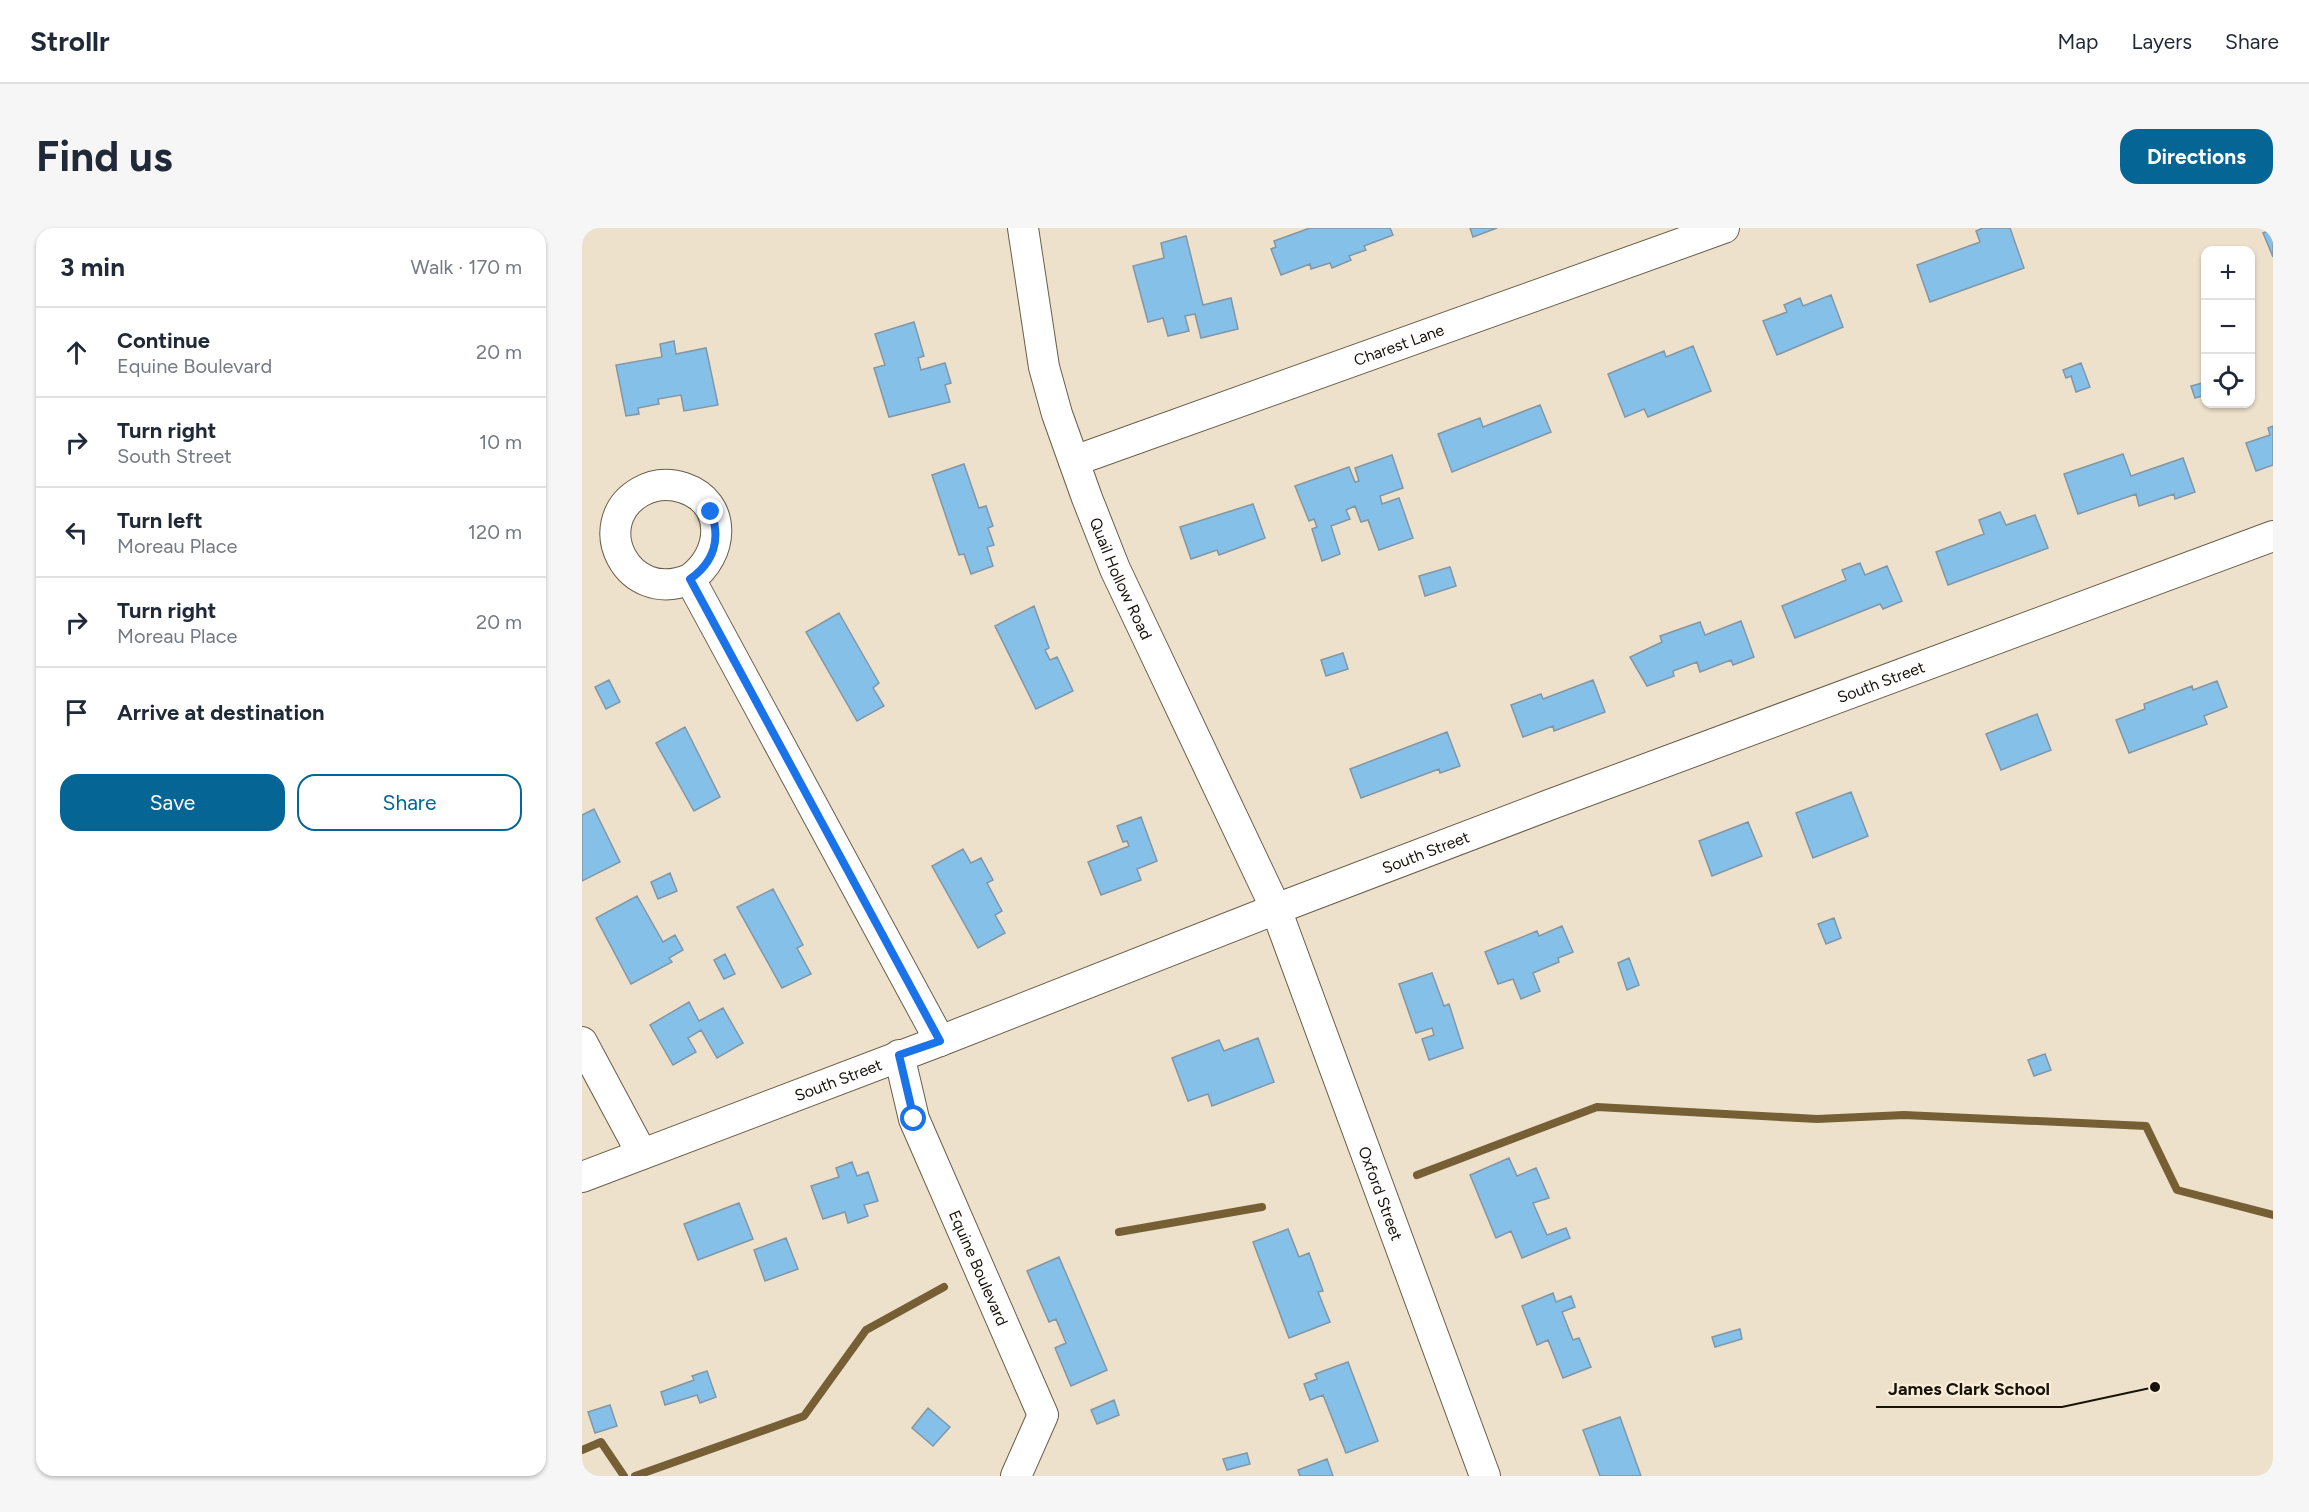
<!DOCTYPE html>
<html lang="en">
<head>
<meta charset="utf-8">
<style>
  :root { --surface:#fff; --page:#f6f6f7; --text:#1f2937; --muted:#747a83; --line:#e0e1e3; --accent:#056595 }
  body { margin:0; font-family:Figtree,sans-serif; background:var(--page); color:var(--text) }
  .controls { position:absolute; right:18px; top:18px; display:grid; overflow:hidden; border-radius:12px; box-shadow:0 2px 4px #0004 }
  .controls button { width:54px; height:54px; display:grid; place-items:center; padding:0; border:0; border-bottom:2px solid var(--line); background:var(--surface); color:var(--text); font:30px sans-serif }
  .stop { position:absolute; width:18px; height:18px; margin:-14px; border:4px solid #1a73e8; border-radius:50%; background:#fff }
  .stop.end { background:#1a73e8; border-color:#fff; box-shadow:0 2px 6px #0008 }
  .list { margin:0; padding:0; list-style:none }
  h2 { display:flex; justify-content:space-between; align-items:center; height:78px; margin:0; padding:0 24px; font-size:26px }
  h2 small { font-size:20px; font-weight:400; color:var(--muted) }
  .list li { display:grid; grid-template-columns:39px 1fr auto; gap:18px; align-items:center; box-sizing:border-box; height:90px; padding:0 24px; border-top:2px solid var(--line) }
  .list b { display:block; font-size:22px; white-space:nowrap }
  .list p { margin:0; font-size:20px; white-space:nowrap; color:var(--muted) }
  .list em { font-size:20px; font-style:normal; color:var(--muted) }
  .actions { display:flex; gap:12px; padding:18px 24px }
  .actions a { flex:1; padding:14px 0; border:2px solid var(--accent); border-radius:18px; text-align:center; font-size:21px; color:var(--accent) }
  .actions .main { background:var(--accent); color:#fff }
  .icon { flex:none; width:33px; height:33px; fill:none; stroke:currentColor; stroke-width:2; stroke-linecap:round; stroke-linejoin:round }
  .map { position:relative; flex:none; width:1691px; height:1248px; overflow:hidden; border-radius:18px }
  header { display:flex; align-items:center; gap:36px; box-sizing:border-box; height:84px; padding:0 30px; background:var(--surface); border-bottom:2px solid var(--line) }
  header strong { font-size:28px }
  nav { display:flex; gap:33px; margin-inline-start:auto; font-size:21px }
  .intro { display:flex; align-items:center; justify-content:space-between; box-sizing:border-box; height:144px; padding:0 36px }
  h1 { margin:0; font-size:42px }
  .button { padding:15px 27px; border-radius:18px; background:var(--accent); color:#fff; font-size:21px; font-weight:700 }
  main { display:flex; gap:36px; padding:0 36px }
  aside { flex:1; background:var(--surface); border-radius:18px; box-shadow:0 2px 4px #0004 }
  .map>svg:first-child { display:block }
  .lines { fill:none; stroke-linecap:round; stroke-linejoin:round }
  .stream { stroke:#765f34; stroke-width:8 }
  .building { fill:#85c0e9; stroke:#8296a5; stroke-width:1.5 }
  .minor-casing { stroke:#695e4b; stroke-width:32 }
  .minor { stroke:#fff; stroke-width:30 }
  .route { stroke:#1a73e8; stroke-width:8 }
  .labels { text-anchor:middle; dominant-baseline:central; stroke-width:4.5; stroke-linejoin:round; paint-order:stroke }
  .street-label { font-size:16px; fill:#17130b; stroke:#fbeed8 }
  .leader { fill:none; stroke:#17130b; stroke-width:2 }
  .callout-dot { fill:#17130b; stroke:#fbeed8; stroke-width:2 }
  .callout-label { font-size:18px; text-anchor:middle; font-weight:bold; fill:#17130b; stroke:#fbeed8; stroke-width:4.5; stroke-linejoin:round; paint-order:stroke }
</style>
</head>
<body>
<header>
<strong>Strollr</strong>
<nav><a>Map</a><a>Layers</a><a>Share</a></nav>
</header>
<div class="intro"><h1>Find us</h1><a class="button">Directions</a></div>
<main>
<aside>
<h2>3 min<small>Walk · 170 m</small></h2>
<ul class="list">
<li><svg class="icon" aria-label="ahead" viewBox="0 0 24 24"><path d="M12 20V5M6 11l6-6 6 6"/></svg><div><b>Continue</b><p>Equine Boulevard</p></div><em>20 m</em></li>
<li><svg class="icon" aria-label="right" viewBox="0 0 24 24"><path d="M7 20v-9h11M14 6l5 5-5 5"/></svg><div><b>Turn right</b><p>South Street</p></div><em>10 m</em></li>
<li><svg class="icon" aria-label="left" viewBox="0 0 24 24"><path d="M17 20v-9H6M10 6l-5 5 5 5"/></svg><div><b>Turn left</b><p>Moreau Place</p></div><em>120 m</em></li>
<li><svg class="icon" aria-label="right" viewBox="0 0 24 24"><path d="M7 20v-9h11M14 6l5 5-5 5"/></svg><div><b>Turn right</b><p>Moreau Place</p></div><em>20 m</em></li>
<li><svg class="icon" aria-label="arrive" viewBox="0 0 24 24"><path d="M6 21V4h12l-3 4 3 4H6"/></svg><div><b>Arrive at destination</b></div></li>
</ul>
<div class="actions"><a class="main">Save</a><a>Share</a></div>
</aside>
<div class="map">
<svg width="1691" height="1248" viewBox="0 0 1691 1248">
  <rect width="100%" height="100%" fill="#ede1cb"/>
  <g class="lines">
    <path class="stream" d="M835,947L1015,879L1235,891L1322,887L1564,898L1595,962L1691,987
      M537,1004L680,979
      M0,1222L19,1214L42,1248
      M53,1248L222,1188L284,1102L362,1059"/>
  </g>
  <path class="building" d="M728,0H808L811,7L782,18L784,22L767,28L769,32L750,40L748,35L729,41L728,36L699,47L689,21L694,19L692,13Z
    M888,0H915L891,9Z
    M1401,0H1428L1442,40L1348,74L1335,37L1398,14L1394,3Z
    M1691,1V29L1681,5Z
    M604,8L621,77L649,70L656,101L619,110L613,86L603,88L607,103L586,108L581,90L566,94L551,38L582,30L579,15Z
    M1249,67L1261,99L1195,127L1181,93L1205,84L1202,77L1218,70L1221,78Z
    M332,94L342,128L336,130L339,142L363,135L369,155L363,157L368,174L307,189L292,140L303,137L293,106Z
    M92,113L94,126L124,120L136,177L102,183L99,167L76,171L77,176L56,180L57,186L44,188L34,137L80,129L78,116Z
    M1111,118L1129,163L1066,189L1062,181L1043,189L1026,146L1082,123L1084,129Z
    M1499,135L1508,159L1494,164L1489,148L1484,150L1481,142Z
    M1624,154V167L1613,170L1609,158Z
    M958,177L969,204L870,244L856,206L898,190L901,199Z
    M1691,198V237L1674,243L1664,215L1688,207L1686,200Z
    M1541,226L1549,248L1601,230L1613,264L1593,271L1592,266L1557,278L1554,266L1496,286L1482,246Z
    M810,227L821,260L798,268L800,276L817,270L831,310L797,322L786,292L779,294L773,278L764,282L768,291L749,298L758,326L740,333L730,301L735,299L732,291L727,293L713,258L767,239L773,254L777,253L773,240Z
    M382,236L397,280L404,278L411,298L406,300L412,317L405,319L411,338L389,346L382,326L377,327L350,247Z
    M671,276L683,310L637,327L635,322L609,331L598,299Z
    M1418,284L1424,297L1453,287L1466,320L1366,357L1354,324L1402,306L1397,292Z
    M1278,335L1283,347L1305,338L1320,373L1301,381L1298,376L1213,410L1200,378L1264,352L1260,342Z
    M868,339L874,358L843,368L837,348Z
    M452,378L467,420L463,422L468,432L475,429L491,463L454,481L413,398Z
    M257,385L297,455L291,460L302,478L275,493L224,404Z
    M1159,393L1172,429L1151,437L1149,432L1118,444L1115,434L1091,443L1092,448L1065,458L1048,429L1080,414L1078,408L1118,394L1123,407Z
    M761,425L766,441L744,448L739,432Z
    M27,452L38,474L24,481L13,459Z
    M1011,452L1023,484L972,503L971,498L941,509L929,477L959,466L961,471Z
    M1635,453L1645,479L1622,488L1625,496L1547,525L1534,492L1563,481L1562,476L1610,458L1611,462Z
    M1455,486L1469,522L1419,542L1404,506Z
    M103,499L138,569L112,583L74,515Z
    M865,504L878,538L858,545L857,541L779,570L768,541Z
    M1269,564L1286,608L1231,630L1214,585Z
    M12,581L38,634L0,653V587Z
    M559,589L575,633L555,641L559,652L519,667L506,634L547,618L545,613L541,614L535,598Z
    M1166,594L1180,628L1130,648L1117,613Z
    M381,621L389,635L399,630L411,652L405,655L420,683L413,687L423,705L396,720L350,638Z
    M88,645L95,663L76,671L69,654Z
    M191,661L221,717L215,720L229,746L200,760L155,679Z
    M55,668L81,714L93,707L101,722L87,730L90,734L49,756L14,690Z
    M1252,690L1259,710L1244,716L1236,696Z
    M980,698L991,724L976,730L977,734L951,745L958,763L939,771L931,751L916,756L903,724L955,703L957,708Z
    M143,726L153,746L142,751L132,732Z
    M1047,730L1057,757L1045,762L1036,735Z
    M850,745L862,778L867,776L881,820L847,832L840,811L852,807L850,800L834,805L817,756Z
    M107,774L117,793L141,780L161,815L135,830L119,802L106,810L114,824L91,837L68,797Z
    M676,810L692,854L630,878L626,866L606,873L590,830L637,812L642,823Z
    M1463,826L1469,842L1452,848L1446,832Z
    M927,930L935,948L954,940L967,970L951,975L965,1007L984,1000L988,1010L940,1030L929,1003L914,1010L888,947Z
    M270,934L275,948L286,944L296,973L282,977L286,988L266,995L263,984L241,991L229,958L257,949L254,940Z
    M157,975L171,1011L116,1032L102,996Z
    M706,1001L717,1029L727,1025L741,1063L736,1064L748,1094L707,1110L671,1014Z
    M204,1010L216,1041L183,1053L172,1022Z
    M477,1029L525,1142L489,1158L473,1120L484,1115L474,1091L467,1094L445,1043Z
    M971,1065L974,1074L989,1068L993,1079L980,1084L991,1112L997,1110L1009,1139L981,1150L966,1112L955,1117L940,1078Z
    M1158,1101L1160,1111L1133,1119L1130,1109Z
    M766,1134L796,1213L764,1225L741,1167L728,1172L722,1156L735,1151L733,1146Z
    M125,1143L134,1169L118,1175L115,1167L83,1177L79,1164L112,1152L110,1148Z
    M532,1172L537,1187L515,1196L509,1182Z
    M28,1177L35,1198L13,1205L6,1184Z
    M346,1180L368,1199L351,1218L330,1200Z
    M1038,1189L1059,1248H1018L1001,1202Z
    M665,1225L668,1236L645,1242L641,1231Z
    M745,1231L751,1248H718L716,1242Z"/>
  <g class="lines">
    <defs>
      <g id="minor">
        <path id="s1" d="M441,0L462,139L475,186L505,270L533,341L694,681L903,1248"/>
        <path id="s2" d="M492,233L1142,0"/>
        <path d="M108,351C45,378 5,295 58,264C72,256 87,255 102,260C146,275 142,327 108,351L358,813"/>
        <path d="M0,814L60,926"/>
        <path id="s3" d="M317,827L332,891L461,1187L434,1248"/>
        <path id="s4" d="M0,949L358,813L694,681L967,577L1691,308"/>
      </g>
    </defs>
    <use href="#minor" class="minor-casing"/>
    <use href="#minor" class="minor"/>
  </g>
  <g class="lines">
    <path class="route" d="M129,284C139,311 132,334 108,351L358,813L317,827L332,891"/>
  </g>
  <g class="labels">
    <g class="street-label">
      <text stroke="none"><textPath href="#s2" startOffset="345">Charest Lane</textPath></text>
      <text stroke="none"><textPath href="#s1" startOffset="366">Quail Hollow Road</textPath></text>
      <text stroke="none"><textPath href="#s4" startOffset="1390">South Street</textPath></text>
      <text stroke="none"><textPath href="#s4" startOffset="904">South Street</textPath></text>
      <text stroke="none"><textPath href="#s4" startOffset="274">South Street</textPath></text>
      <text stroke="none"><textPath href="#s1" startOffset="1034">Oxford Street</textPath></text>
      <text stroke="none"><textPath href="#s3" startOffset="228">Equine Boulevard</textPath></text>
    </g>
  </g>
  <path class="leader" d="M1573 1159L1480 1179H1294"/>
  <circle class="callout-dot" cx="1573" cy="1159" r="6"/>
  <g class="callout-label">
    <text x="1387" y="1167">James Clark School</text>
  </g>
</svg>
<div class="controls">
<button>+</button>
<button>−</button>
<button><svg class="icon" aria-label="locate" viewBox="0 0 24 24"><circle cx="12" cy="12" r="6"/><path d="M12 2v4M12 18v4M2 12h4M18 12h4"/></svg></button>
</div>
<div class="stop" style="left:332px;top:891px"></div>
<div class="stop end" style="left:129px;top:284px"></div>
</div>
</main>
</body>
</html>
